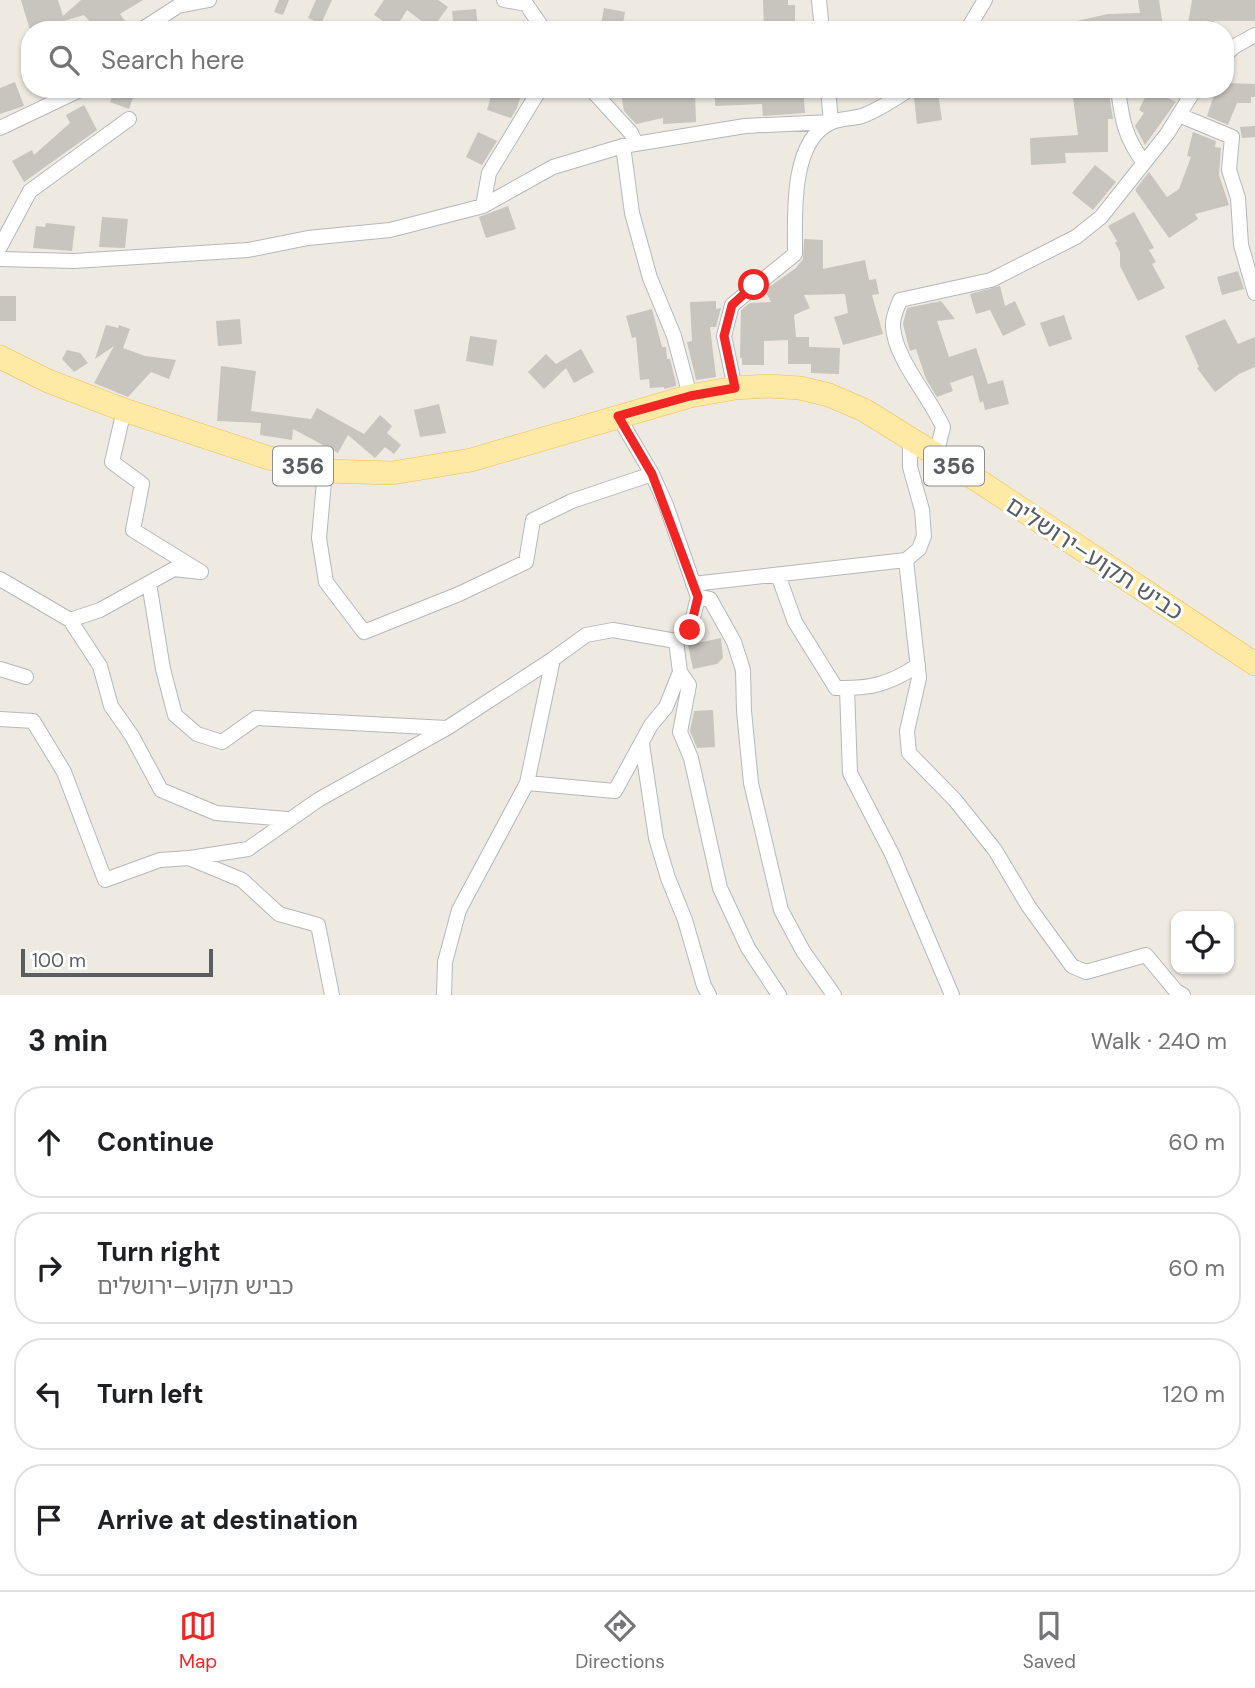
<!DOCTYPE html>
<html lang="en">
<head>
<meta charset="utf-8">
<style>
  :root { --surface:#fff; --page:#f6f6f6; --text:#202124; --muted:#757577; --line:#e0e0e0; --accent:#f02524 }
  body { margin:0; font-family:"DM Sans","Noto Sans Hebrew",sans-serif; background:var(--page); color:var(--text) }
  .controls { position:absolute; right:21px; bottom:21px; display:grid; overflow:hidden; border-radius:14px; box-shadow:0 2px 5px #0004 }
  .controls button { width:63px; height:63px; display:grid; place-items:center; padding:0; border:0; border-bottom:2px solid var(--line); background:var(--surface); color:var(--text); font:35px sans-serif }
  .scale { position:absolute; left:21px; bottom:18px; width:192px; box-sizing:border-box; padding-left:7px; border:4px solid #5a5e63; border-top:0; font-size:19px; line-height:24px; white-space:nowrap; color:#5a5e63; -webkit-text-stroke:5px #fff; paint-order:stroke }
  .stop { position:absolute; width:21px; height:21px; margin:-16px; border:5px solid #f02524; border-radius:50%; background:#fff }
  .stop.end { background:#f02524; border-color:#fff; box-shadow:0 2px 7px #0008 }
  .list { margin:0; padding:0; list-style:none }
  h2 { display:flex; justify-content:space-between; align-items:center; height:91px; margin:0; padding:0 28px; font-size:30px }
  h2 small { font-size:23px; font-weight:400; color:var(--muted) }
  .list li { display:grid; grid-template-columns:46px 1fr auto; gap:21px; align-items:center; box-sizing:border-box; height:112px; margin:0 14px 14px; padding:0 14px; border:2px solid var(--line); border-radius:28px }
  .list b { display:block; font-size:26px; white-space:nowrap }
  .list p { margin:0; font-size:23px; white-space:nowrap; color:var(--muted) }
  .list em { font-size:23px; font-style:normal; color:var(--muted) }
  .icon { flex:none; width:38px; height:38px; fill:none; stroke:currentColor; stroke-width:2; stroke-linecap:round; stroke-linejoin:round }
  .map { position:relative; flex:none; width:1255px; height:995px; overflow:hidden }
  .search { position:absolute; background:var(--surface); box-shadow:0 2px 5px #0004; left:21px; right:21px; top:21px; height:77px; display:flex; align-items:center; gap:18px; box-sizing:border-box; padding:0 24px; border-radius:28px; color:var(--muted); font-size:26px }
  .sheet { height:595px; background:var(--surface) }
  nav { display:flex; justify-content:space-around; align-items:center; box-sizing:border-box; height:98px; border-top:2px solid var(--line); background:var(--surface); font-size:19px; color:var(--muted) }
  nav a { display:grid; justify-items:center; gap:4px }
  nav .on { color:var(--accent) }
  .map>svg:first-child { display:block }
  .building { fill:#c8c4be }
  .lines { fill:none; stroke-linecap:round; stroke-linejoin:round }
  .minor-casing { stroke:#b4b8bd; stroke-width:16 }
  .primary-casing { stroke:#f7bc50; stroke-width:24 }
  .minor { stroke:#fff; stroke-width:14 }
  .primary { stroke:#ffeaa5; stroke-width:23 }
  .route { stroke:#f02524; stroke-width:9 }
  .labels { text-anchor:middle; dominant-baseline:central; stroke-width:6; stroke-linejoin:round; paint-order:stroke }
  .shield { fill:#fff; stroke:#8c8e92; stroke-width:2 }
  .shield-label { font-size:23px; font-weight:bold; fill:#5a5e63 }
  .street-label { font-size:24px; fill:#5a5e63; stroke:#fff }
</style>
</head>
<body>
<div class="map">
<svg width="1255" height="995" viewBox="0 0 1255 995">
  <rect width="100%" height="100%" fill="#eeeae1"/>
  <path class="building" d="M21,0H58L63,16L81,0H143L120,14L131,30H97L84,15L43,27L44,30H30Z
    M279,0H289L283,15L274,12Z
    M316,0H332L321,24L308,18Z
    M384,0H438L448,7L432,29L407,10L395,29L374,15Z
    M763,0H788V5H795V30H764Z
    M1138,0H1159L1163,26L1138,30H1059V25L1108,14L1140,13Z
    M1192,0H1255V21H1214L1213,28L1188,24Z
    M604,8L625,12L622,30H600Z
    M476,9L478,28L454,30L452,11Z
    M15,82L24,106L0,114V88Z
    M1225,83L1255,84V97H1251V103H1237L1228,125L1207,116L1216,89H1225Z
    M115,89H136L129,109L110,102Z
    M493,89H523L517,108L511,118L487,110Z
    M641,89H651L653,96L695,94L696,122L663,124V118L636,124L624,111L621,94Z
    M715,89H803L805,113L763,116L762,104L715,106Z
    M1149,89L1176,102L1145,145L1135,126L1144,113L1139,110Z
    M928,90L929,95L938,93L942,120L917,124L914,98L919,91Z
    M1109,94L1113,119H1108V152L1065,153L1066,163L1031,165L1030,138L1078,135L1073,98Z
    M84,105L97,130L24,182L12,161L32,150L34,155L70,123L66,115Z
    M1255,126V137L1242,138L1240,127Z
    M478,132L497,141L482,165L466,157Z
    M1193,132L1216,141L1215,147L1221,148L1219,175L1229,205L1195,214L1198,219L1169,238L1135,190L1149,172L1167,197L1179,189L1191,157L1187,156Z
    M1095,165L1116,182L1093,210L1072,193Z
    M508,206L516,229L486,238L479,217Z
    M1134,212L1154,248L1149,250L1156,262L1152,264L1165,288L1138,301L1120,266V252L1115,243L1117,241L1108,226Z
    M102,217L128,219L125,248L99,247Z
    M46,223L75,226L72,251L33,248L36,226L45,227Z
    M804,239L823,240V269L865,260L869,280L876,279L879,294L872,295L883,334L843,345L834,317L848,313L845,294L804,295L810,308L794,315L796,337H809V347L840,348L839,374L811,373V364H788V340L764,341V365H742V358H740L741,310L750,303L771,302L765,290L796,268L803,259Z
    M1238,271L1244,289L1222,295L1217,277Z
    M1000,286L1005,306L1015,301L1026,325L1003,336L990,310L976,314L970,294Z
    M0,296H16V321H0Z
    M716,301V309L721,308L716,327H710L716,377L696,380L687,342L692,341L690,302Z
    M941,301L955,319L937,321L949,357L976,348L988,384L1003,380L1009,404L985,410L983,401L980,403L973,375L950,383L953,391L937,397L926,379L916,349L910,351L909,348L903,324L907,308Z
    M652,309L662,347H666L667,359H670L676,383V386L664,389V387L650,388L649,379L640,380L636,337L632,338L626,316Z
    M1064,315L1072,339L1049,347L1040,323Z
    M240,319L242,344L218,346L216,321Z
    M1225,319L1238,344L1255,337V367L1239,374L1215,392L1197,368L1199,367L1185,336Z
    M106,325L118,328L119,325L130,329L123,348L145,356L176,360L169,379L151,372L128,397L94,383L114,346L95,359Z
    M470,336L497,340L493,366L466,361Z
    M581,349L594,372L574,383L566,368L544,389L528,372L546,354L556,364Z
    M67,350L80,353L88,363L74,372L62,359Z
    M221,366L256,371L251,411L311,419L317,408L364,434L380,415L392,426L387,433L401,445L394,454L385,447L375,458L348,435L338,453L293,429L292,440L260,435L261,423L217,421Z
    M439,404L446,433L420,437L414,410Z
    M721,638L723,658L717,664L693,669L688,645Z
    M713,710L715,747L697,748L690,731L694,711Z"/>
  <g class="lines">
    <defs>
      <path id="minor" d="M504,0L526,4L544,30
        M819,0L822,30
        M141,30L178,6L209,0
        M967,30L985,0
        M1225,55L1235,46L1255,35
        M591,89L631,133L636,144
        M1118,89C1122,121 1125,137 1144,163
        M1179,115L1232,137L1229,170L1238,198L1241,245L1255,293
        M0,128L82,89
        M623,146L632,213L650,278L674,336L690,396
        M483,206L489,173L540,89
        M0,247L30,191L129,119
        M0,259L74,261L248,250L308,238L390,230L483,206L553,167L623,146L745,126L831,122L828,89
        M735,388L724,336L732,305L795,254C795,217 790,142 830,123C840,118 852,119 862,116C879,110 896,98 910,89
        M910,439V467L922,510L924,536L919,549L906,560L919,678L907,731L909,753L955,800L995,850L1029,907L1072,966L1086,972L1146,955L1176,991L1183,995
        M931,452L939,443L943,427C930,397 895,359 893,327C892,318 897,308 900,300L991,280L1076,237L1101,217L1167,134L1195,89
        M325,471L319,538L326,582L364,632L459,594L526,562L533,520L572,501L652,474
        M778,575L795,622L836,688C870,689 890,684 918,665
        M0,579L70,620L100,610L174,569L201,572L133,530L142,484L112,462L124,410
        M149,583L163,669L175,715L197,734L222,742L256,718L447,728
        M693,584L906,560
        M698,597L710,599L734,642L743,670L744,711L751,783L781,910L803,951L834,995
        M70,620L100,666L111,706L132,736L161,790L216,813L287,819
        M0,669L26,677
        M680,672L689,685L680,732L691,758L720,888L748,948L779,995
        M847,689L850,773L892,854L952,995
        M0,719L33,721L64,772L105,880L160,860L189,858L242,880L279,914L318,925L332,995
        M642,744L656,838L668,878L685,920L704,986L709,995
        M527,783L615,791L651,725L666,707L680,672L676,641
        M190,858L248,849L318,800L447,728L553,659
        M444,995L445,962L459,910L527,783L553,659L586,635L613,630L676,641L690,630L698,597L666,505L652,474L618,416"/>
      <path id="primary" d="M0,357L48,381L124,410L269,458L325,471L392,473L471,460L690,396L735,388L768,386L800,388L829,395L864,410L985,485L1255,664"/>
    </defs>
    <use href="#minor" class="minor-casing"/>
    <use href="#primary" class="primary-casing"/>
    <use href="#minor" class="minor"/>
    <use href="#primary" class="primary"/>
  </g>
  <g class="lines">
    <path class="route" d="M690,630L698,597L652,474L618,416L690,396L735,388L724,336L732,305L754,285"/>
  </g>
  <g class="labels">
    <g class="shield">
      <rect x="273" y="446.5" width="60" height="39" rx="5"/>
      <rect x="924" y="446.5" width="60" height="39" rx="5"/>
    </g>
    <g class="shield-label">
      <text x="303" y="466">356</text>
      <text x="954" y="466">356</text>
    </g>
    <g class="street-label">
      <text transform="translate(1095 558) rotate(33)">כביש תקוע–ירושלים</text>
    </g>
  </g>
</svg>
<div class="controls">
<button><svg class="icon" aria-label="locate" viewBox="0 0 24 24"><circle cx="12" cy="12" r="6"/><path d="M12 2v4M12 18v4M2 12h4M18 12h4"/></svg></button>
</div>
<div class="scale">100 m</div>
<div class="stop" style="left:754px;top:285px"></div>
<div class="stop end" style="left:690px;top:630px"></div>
<div class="search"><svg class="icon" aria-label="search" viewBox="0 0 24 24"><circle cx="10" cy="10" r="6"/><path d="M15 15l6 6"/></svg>Search here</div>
</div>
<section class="sheet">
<h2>3 min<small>Walk · 240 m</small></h2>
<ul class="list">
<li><svg class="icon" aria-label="ahead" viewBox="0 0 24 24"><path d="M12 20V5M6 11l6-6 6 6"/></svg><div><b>Continue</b></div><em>60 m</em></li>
<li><svg class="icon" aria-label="right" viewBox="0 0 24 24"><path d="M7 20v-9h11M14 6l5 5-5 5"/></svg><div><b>Turn right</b><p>כביש תקוע–ירושלים</p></div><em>60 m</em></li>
<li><svg class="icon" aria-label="left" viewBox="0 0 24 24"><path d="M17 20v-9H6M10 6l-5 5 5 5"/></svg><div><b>Turn left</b></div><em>120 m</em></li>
<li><svg class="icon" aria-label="arrive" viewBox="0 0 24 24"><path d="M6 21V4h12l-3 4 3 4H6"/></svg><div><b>Arrive at destination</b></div></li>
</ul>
</section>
<nav>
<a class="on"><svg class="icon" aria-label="map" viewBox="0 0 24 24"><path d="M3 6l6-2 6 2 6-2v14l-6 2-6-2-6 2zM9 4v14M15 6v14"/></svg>Map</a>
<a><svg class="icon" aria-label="directions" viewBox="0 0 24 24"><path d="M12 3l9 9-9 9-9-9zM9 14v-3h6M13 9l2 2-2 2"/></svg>Directions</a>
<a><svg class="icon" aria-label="saved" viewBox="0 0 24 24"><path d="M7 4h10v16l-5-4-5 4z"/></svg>Saved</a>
</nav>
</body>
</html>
